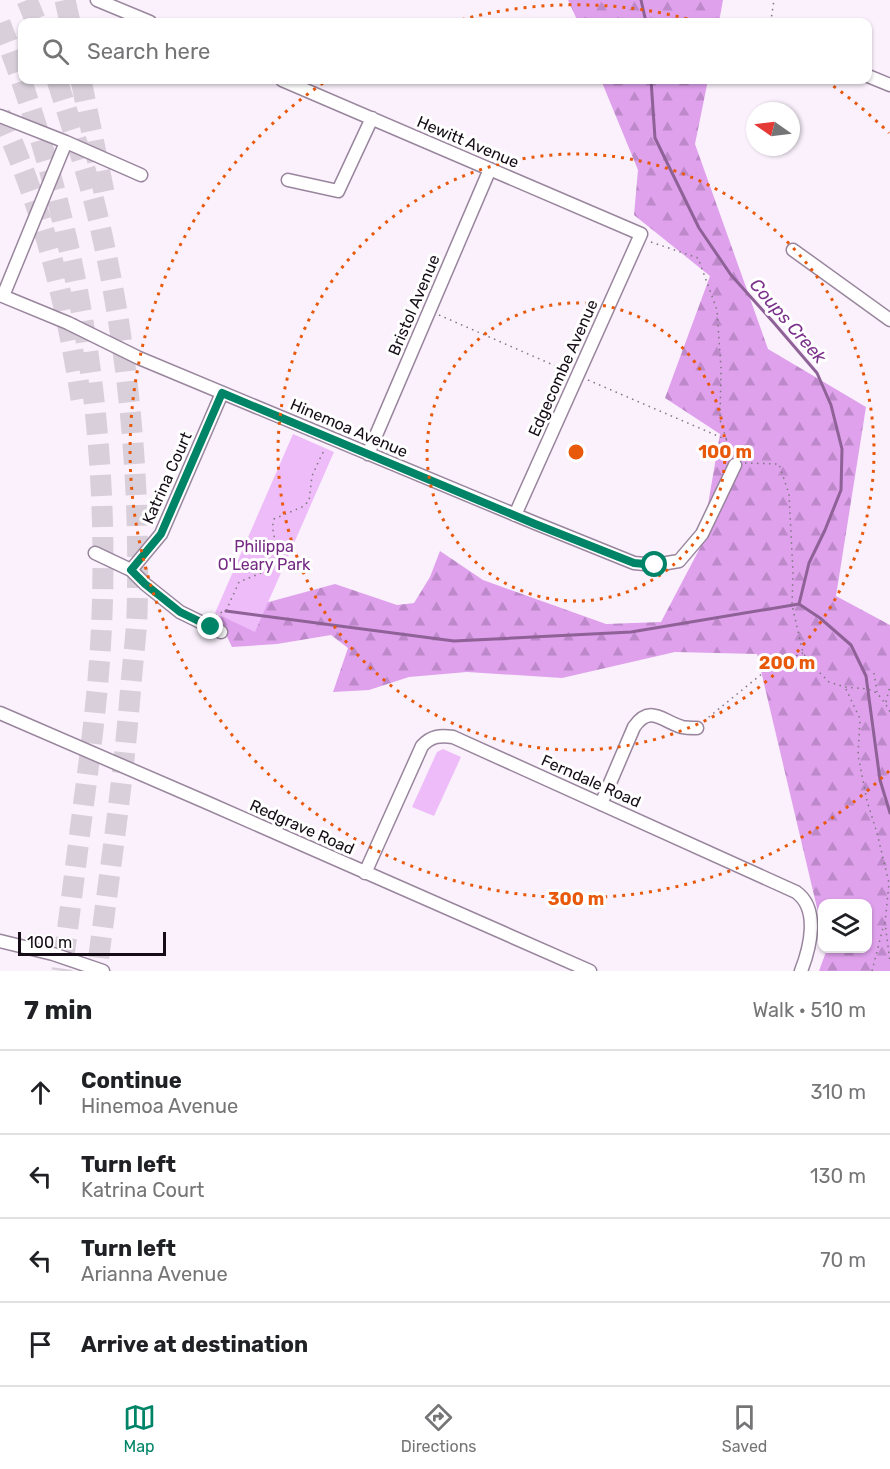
<!DOCTYPE html>
<html lang="en">
<head>
<meta charset="utf-8">
<style>
  :root { --surface:#fff; --page:#f2f2f2; --text:#202124; --muted:#757577; --line:#e0e0e0; --accent:#008467 }
  body { margin:0; font-family:Rubik,sans-serif; background:var(--page); color:var(--text) }
  .controls { position:absolute; right:18px; bottom:18px; display:grid; overflow:hidden; border-radius:12px; box-shadow:0 2px 4px #0004 }
  .controls button { width:54px; height:54px; display:grid; place-items:center; padding:0; border:0; border-bottom:2px solid var(--line); background:var(--surface); color:var(--text); font:30px sans-serif }
  .compass { position:absolute; left:746px; top:102px; width:54px; height:54px; border-radius:50%; background:var(--surface); box-shadow:0 2px 4px #0004; rotate:284deg }
  .scale { position:absolute; left:18px; bottom:15px; width:148px; box-sizing:border-box; padding-left:6px; border:3px solid #150d16; border-top:0; font-size:16px; line-height:21px; white-space:nowrap; color:#150d16; -webkit-text-stroke:4px #fff; paint-order:stroke }
  .stop { position:absolute; width:18px; height:18px; margin:-14px; border:4px solid #008467; border-radius:50%; background:#fff }
  .stop.end { background:#008467; border-color:#fff; box-shadow:0 2px 6px #0008 }
  .list { margin:0; padding:0; list-style:none }
  h2 { display:flex; justify-content:space-between; align-items:center; height:78px; margin:0; padding:0 24px; font-size:26px }
  h2 small { font-size:20px; font-weight:400; color:var(--muted) }
  .list li { display:grid; grid-template-columns:39px 1fr auto; gap:18px; align-items:center; box-sizing:border-box; height:84px; padding:0 24px; border-top:2px solid var(--line) }
  .list b { display:block; font-size:22px; white-space:nowrap }
  .list p { margin:0; font-size:20px; white-space:nowrap; color:var(--muted) }
  .list em { font-size:20px; font-style:normal; color:var(--muted) }
  .icon { flex:none; width:33px; height:33px; fill:none; stroke:currentColor; stroke-width:2; stroke-linecap:round; stroke-linejoin:round }
  .map { position:relative; flex:none; width:890px; height:971px; overflow:hidden }
  .search { position:absolute; background:var(--surface); box-shadow:0 2px 4px #0004; left:18px; right:18px; top:18px; height:66px; display:flex; align-items:center; gap:15px; box-sizing:border-box; padding:0 21px; border-radius:12px; color:var(--muted); font-size:22px }
  .sheet { height:414px; background:var(--surface) }
  nav { display:flex; justify-content:space-around; align-items:center; box-sizing:border-box; height:84px; border-top:2px solid var(--line); background:var(--surface); font-size:16px; color:var(--muted) }
  nav a { display:grid; justify-items:center; gap:3px }
  nav .on { color:var(--accent) }
  .map>svg:first-child { display:block }
  .forest { fill:url(#forest-firs) }
  .park { fill:#eebcf8 }
  .lines { fill:none; stroke-linecap:round; stroke-linejoin:round }
  .stream { stroke:#8e6197; stroke-width:3 }
  .motorway-tunnel { stroke:#d8cfda; stroke-width:21; stroke-dasharray:21 10; stroke-linecap:butt }
  .minor-casing { stroke:#99859d; stroke-width:15 }
  .path { stroke:#7e7680; stroke-width:1.5; stroke-dasharray:1.5 4.5; stroke-linecap:butt }
  .minor { stroke:#fff; stroke-width:12 }
  .route { stroke:#008467; stroke-width:8 }
  .ring { fill:none; stroke:#e8590c; stroke-width:3; stroke-dasharray:3 6 }
  .labels { text-anchor:middle; dominant-baseline:central; stroke-width:6; stroke-linejoin:round; paint-order:stroke }
  .street-label { font-size:16px; fill:#150d16; stroke:#fff }
  .park-label { font-size:16px; fill:#742a83; stroke:#fff }
  .water-label { font-size:18px; font-style:italic; fill:#7b328a; stroke:#fff }
  .centre { fill:#e8590c; stroke:#fff; stroke-width:3 }
  .ring-label { font-size:18px; text-anchor:middle; font-weight:bold; fill:#e8590c; stroke:#fff; stroke-width:6; stroke-linejoin:round; paint-order:stroke }
</style>
</head>
<body>
<div class="map">
<svg width="890" height="971" viewBox="0 0 890 971">
  <defs>
    <pattern id="forest-firs" width="22" height="20" patternUnits="userSpaceOnUse" patternTransform="scale(1.5)"><rect width="22" height="20" fill="#dfa1ec"/><path d="M5 1l3.5 6h-7zM16 11l3.5 6h-7z" fill="#be89ca"/></pattern>
  </defs>
  <rect width="100%" height="100%" fill="#faf1fc"/>
  <path class="forest" d="M568,0H723L719,22H578Z
    M601,80H708L695,144L768,349L866,407L836,596L890,625V971H819L827,949L868,948V904H822V929L757,654L675,652L562,678L467,672L409,677L369,690L333,692L348,648L331,635L277,644L232,647L217,616L335,584L397,605L414,603L430,577L440,551L483,580L606,624L661,622L701,546L720,434L665,398L710,276L634,215L638,170Z"/>
  <path class="park" d="M293,434L334,452L255,632L215,613Z
    M443,749L461,757L434,816L412,807L437,752Z"/>
  <g class="lines">
    <path class="stream" d="M641,0L646,22
      M651,80L655,138L699,228L731,275L774,323L817,373L831,405L842,449L841,490L825,530L809,563L799,604L820,618L851,645L866,676L880,780L890,813
      M226,611L454,641L631,632L799,604"/>
    <path class="motorway-tunnel" d="M27,0L36,22
      M65,0L70,22
      M0,23C79,223 114,439 100,654C97,700 91,747 85,793C77,853 70,912 62,971
      M57,80C70,121 84,163 95,205C128,339 141,477 137,615C136,638 133,660 131,683C124,779 109,875 97,971
      M81,80L105,197
      M0,114C42,205 66,301 81,399"/>
    <defs>
      <path id="minor" d="M97,0L150,22
        M868,76L890,85
        M282,80L641,234L515,515
        M0,116L66,142L3,296
        M66,142L141,175
        M288,180L338,191L372,118
        M793,250L890,320
        M0,295L68,323L139,358L535,523L634,563L655,565L679,561L702,534L735,465
        M368,454L490,169
        M95,553L131,570L145,584L180,612L221,632
        M131,570L161,534L222,393
        M0,713L208,803L590,971
        M601,804L634,727C650,704 662,721 682,727C686,728 692,728 697,728
        M365,873L422,746C431,736 440,735 453,737L796,892C820,909 810,948 801,971
        M0,941L53,954L103,971"/>
    </defs>
    <use href="#minor" class="minor-casing"/>
    <path class="path" d="M772,22L771,20L774,0
      M651,242L698,258L717,310L721,368L720,420L731,453
      M439,315L567,371
      M588,380L727,440
      M745,463L779,464L789,494L793,573L792,605L803,653L812,665L829,682L845,687L868,689L877,693L885,703L890,712
      M216,616L217,614L226,611L239,582L266,571L278,564C282,548 269,535 274,519L302,507L309,501L312,476L322,454L326,449
      M874,673L877,692
      M846,689L860,719L858,755L867,801L877,833L889,883L885,923L890,962
      M886,702L890,686
      M704,721L774,664L803,653
      M872,971L884,924"/>
    <use href="#minor" class="minor"/>
  </g>
  <g class="lines">
    <path class="route" d="M211,627L180,612L145,584L131,570L161,534L222,393L535,524L634,563L655,565"/>
  </g>
  <g class="ring">
    <circle cx="576" cy="452" r="149"/>
    <circle cx="576" cy="452" r="298"/>
    <path d="M889 771A447 447 0 1 1 326 81M453 22A447 447 0 0 1 699 22M826 81A447 447 0 0 1 889 133"/>
  </g>
  <g class="labels">
    <g class="street-label">
      <text transform="translate(468 142) rotate(23)">Hewitt Avenue</text>
      <text transform="translate(414 305) rotate(-67)">Bristol Avenue</text>
      <text transform="translate(563 368) rotate(-66)">Edgecombe Avenue</text>
      <text transform="translate(349 428) rotate(23)">Hinemoa Avenue</text>
      <text transform="translate(167 478) rotate(-66)">Katrina Court</text>
      <text transform="translate(591 781) rotate(24)">Ferndale Road</text>
      <text transform="translate(302 827) rotate(24)">Redgrave Road</text>
    </g>
    <g class="park-label">
      <text x="264" y="546">Philippa<tspan x="264" dy="18">O'Leary Park</tspan></text>
    </g>
    <g class="water-label">
      <text transform="translate(788 321) rotate(49)">Coups Creek</text>
    </g>
  </g>
  <circle cx="576" cy="452" r="9" class="centre"/>
  <g class="ring-label">
    <text x="725" y="458">100 m</text>
    <text x="787" y="669">200 m</text>
    <text x="576" y="905">300 m</text>
  </g>
</svg>
<div class="controls">
<button><svg class="icon" aria-label="layers" viewBox="0 0 24 24"><path d="M12 4l9 5-9 5-9-5zM3 14l9 5 9-5"/></svg></button>
</div>
<svg class="compass" viewBox="-18 -18 36 36"><path d="M0-13l5 13h-10z" fill="#e53935"/><path d="M0 13l5-13h-10z" fill="#757577"/></svg>
<div class="scale">100 m</div>
<div class="stop" style="left:655px;top:565px"></div>
<div class="stop end" style="left:211px;top:627px"></div>
<div class="search"><svg class="icon" aria-label="search" viewBox="0 0 24 24"><circle cx="10" cy="10" r="6"/><path d="M15 15l6 6"/></svg>Search here</div>
</div>
<section class="sheet">
<h2>7 min<small>Walk · 510 m</small></h2>
<ul class="list">
<li><svg class="icon" aria-label="ahead" viewBox="0 0 24 24"><path d="M12 20V5M6 11l6-6 6 6"/></svg><div><b>Continue</b><p>Hinemoa Avenue</p></div><em>310 m</em></li>
<li><svg class="icon" aria-label="left" viewBox="0 0 24 24"><path d="M17 20v-9H6M10 6l-5 5 5 5"/></svg><div><b>Turn left</b><p>Katrina Court</p></div><em>130 m</em></li>
<li><svg class="icon" aria-label="left" viewBox="0 0 24 24"><path d="M17 20v-9H6M10 6l-5 5 5 5"/></svg><div><b>Turn left</b><p>Arianna Avenue</p></div><em>70 m</em></li>
<li><svg class="icon" aria-label="arrive" viewBox="0 0 24 24"><path d="M6 21V4h12l-3 4 3 4H6"/></svg><div><b>Arrive at destination</b></div></li>
</ul>
</section>
<nav>
<a class="on"><svg class="icon" aria-label="map" viewBox="0 0 24 24"><path d="M3 6l6-2 6 2 6-2v14l-6 2-6-2-6 2zM9 4v14M15 6v14"/></svg>Map</a>
<a><svg class="icon" aria-label="directions" viewBox="0 0 24 24"><path d="M12 3l9 9-9 9-9-9zM9 14v-3h6M13 9l2 2-2 2"/></svg>Directions</a>
<a><svg class="icon" aria-label="saved" viewBox="0 0 24 24"><path d="M7 4h10v16l-5-4-5 4z"/></svg>Saved</a>
</nav>
</body>
</html>
